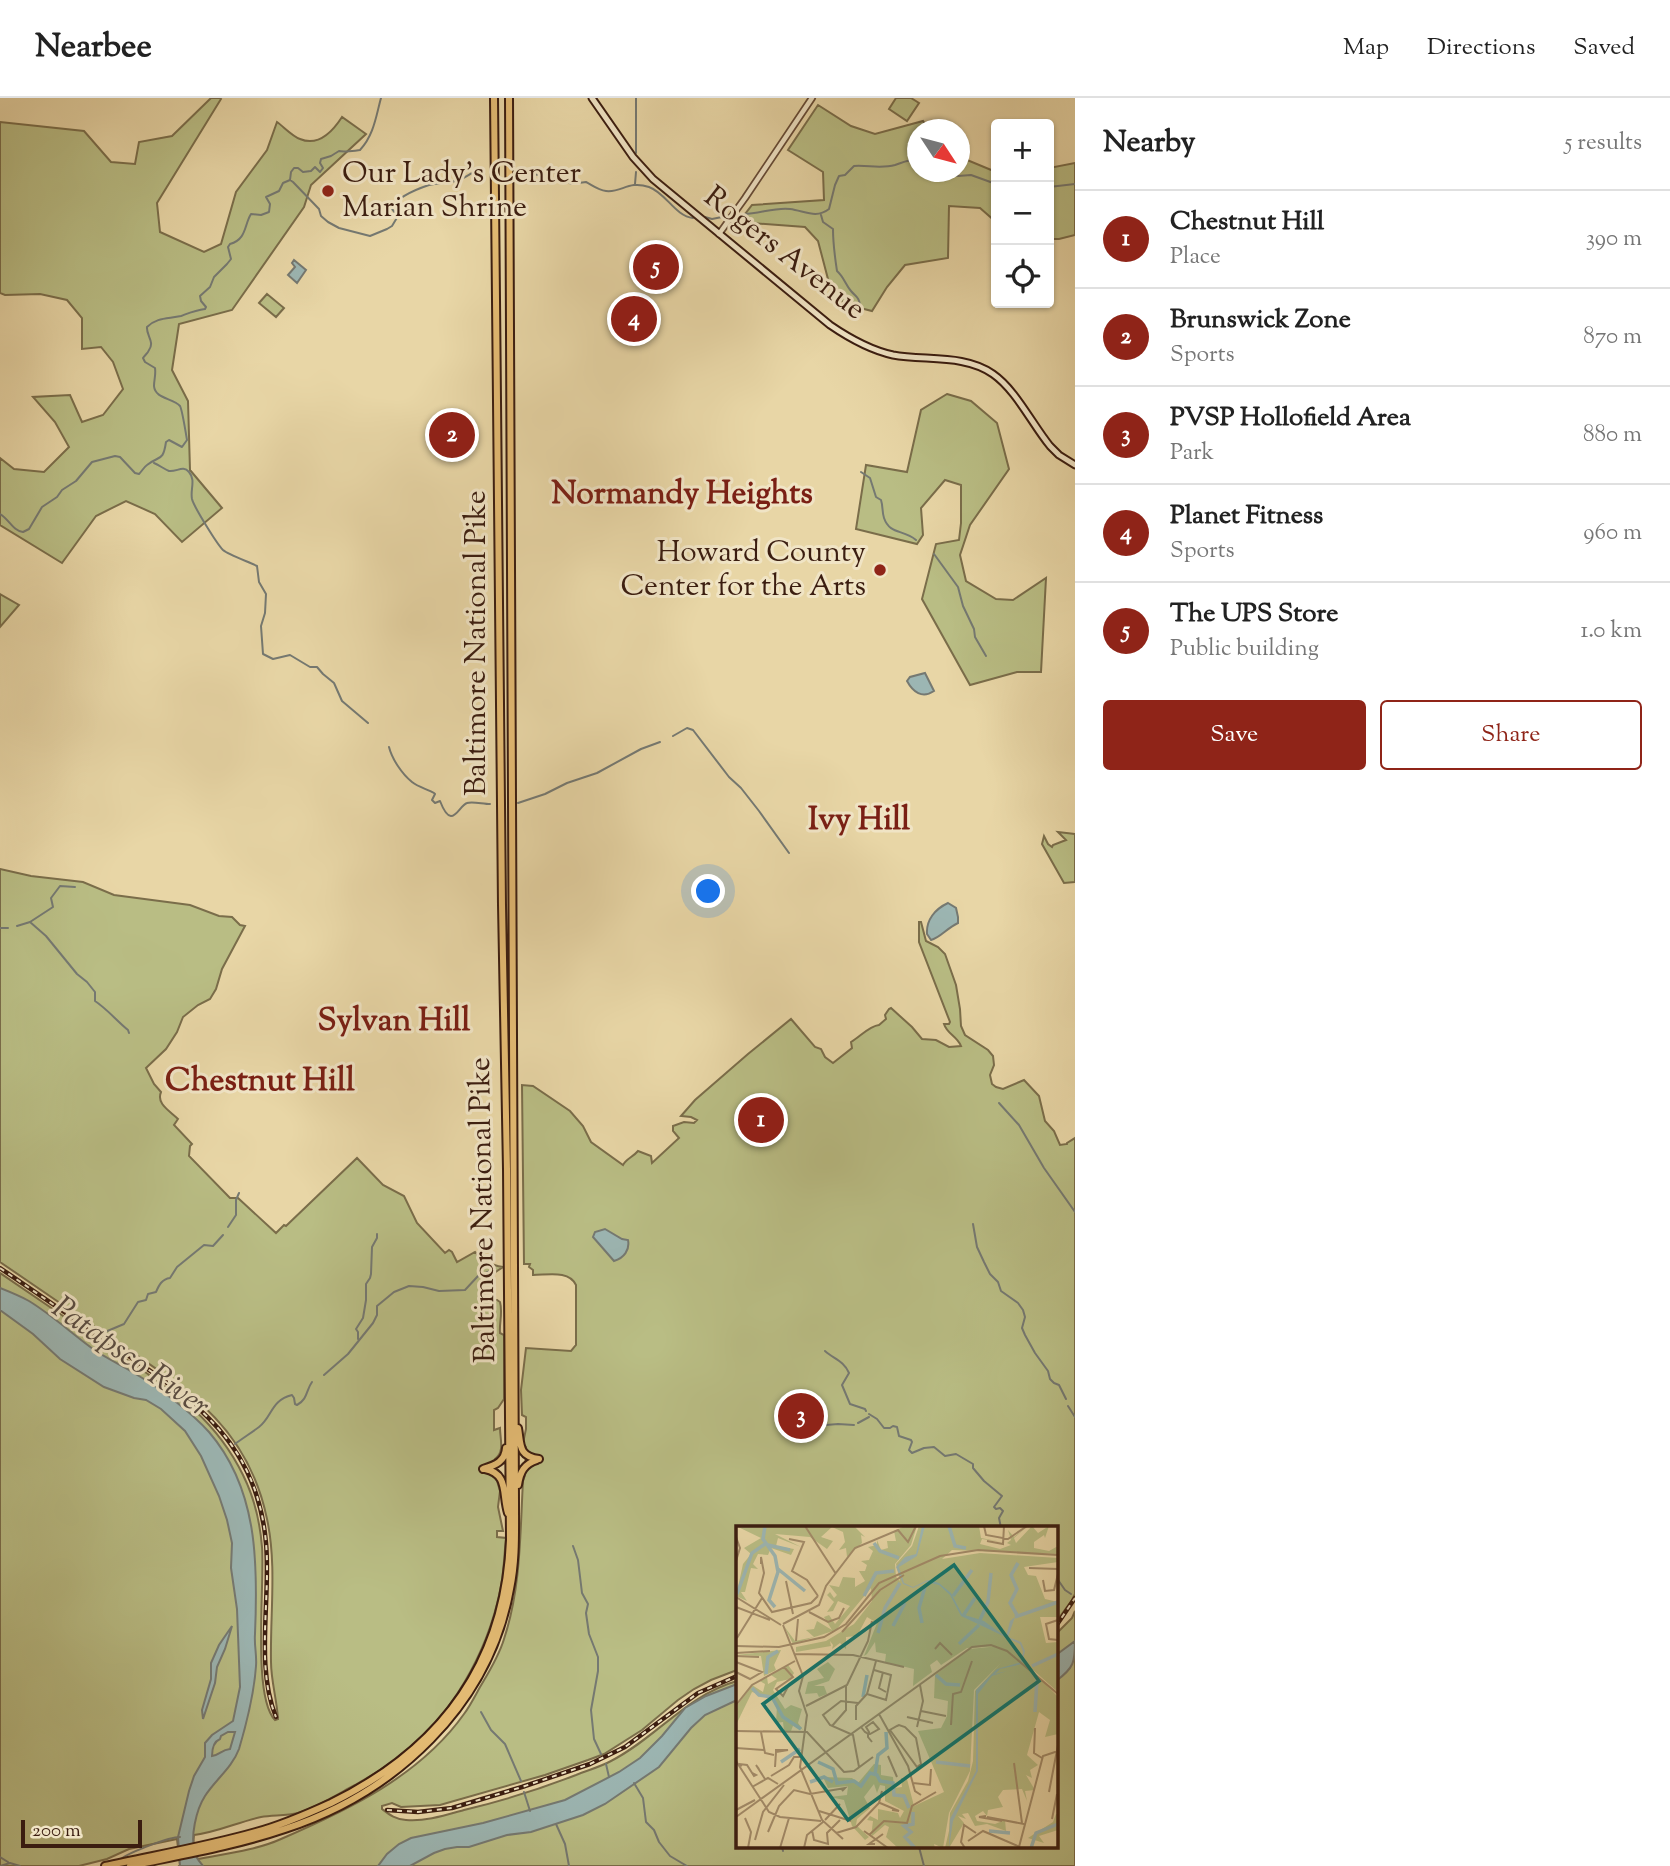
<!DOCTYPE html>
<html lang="en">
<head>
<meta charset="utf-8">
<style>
  :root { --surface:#fff; --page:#f6f6f6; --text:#222; --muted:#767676; --line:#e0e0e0; --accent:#8f2418 }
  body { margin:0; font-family:"Sorts Mill Goudy",serif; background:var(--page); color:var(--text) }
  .controls { position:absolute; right:21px; top:21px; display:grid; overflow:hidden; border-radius:7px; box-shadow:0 2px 5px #0004 }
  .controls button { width:63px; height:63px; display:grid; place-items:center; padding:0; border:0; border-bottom:2px solid var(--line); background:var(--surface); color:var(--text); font:35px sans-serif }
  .compass { position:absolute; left:907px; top:21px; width:63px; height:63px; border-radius:50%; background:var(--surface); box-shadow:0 2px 5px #0004; rotate:126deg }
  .scale { position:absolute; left:21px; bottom:18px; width:121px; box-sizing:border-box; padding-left:7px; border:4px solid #3b1d10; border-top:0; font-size:19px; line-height:24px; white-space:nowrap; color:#3b1d10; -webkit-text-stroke:5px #f0e4c5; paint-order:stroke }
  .you { position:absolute; left:709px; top:794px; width:24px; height:24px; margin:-18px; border:5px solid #fff; border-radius:50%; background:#1a73e8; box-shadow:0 0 0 10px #1a73e833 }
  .badge { display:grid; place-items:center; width:46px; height:46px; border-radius:50%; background:var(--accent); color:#fff; font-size:23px; font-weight:700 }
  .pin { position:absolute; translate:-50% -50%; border:4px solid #fff; box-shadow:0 2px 7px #0006 }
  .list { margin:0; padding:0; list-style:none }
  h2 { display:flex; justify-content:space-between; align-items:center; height:91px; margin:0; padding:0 28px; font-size:30px }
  h2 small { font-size:23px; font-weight:400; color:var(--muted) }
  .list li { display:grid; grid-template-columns:46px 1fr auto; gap:21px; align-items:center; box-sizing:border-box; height:98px; padding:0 28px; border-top:2px solid var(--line) }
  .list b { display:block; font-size:26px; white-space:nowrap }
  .list p { margin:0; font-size:23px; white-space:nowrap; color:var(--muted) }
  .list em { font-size:23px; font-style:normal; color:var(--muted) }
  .actions { display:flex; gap:14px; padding:21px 28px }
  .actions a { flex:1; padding:16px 0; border:2px solid var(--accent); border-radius:7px; text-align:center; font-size:24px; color:var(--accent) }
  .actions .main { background:var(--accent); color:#fff }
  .icon { flex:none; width:38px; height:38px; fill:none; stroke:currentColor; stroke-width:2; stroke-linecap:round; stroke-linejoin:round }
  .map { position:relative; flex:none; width:1075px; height:1768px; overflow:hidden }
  header { display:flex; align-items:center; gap:42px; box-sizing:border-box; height:98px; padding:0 35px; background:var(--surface); border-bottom:2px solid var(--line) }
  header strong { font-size:33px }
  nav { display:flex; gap:38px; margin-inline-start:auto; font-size:24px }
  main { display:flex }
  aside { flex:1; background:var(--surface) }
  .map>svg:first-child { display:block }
  .green { fill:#b9bd84; stroke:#7a6d4a; stroke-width:2 }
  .water { fill:#9cb6b3; stroke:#757972; stroke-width:2; fill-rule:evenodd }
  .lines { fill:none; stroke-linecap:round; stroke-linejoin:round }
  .stream { stroke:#757972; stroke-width:2 }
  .tertiary-casing { stroke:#664b36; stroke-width:8 }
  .secondary-casing { stroke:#3b1d10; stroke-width:9 }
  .primary-casing { stroke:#3b1d10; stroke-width:10 }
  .tertiary { stroke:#f0e4c5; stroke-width:4.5 }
  .secondary { stroke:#f0e4c5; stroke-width:5 }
  .primary { stroke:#e4bb73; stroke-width:6 }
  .rail-casing { stroke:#3b1d10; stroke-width:4.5 }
  .rail { stroke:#f0e4c5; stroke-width:2; stroke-dasharray:5; stroke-linecap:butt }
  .poi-dot { fill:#8f2418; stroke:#f0e4c5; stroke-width:2.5 }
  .labels { text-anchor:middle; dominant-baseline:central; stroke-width:6; stroke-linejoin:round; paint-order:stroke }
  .poi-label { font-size:30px; fill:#3b1d10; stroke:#f0e4c5; text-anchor:start }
  .street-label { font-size:30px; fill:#3b1d10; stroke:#f0e4c5 }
  .neighbourhood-label { font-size:32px; font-weight:bold; fill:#7a1f14; stroke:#f0e4c5 }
  .water-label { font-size:32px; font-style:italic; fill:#584b41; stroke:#f0e4c5 }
  .inset-river { fill:none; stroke:#9cb6b3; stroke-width:3.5 }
  .inset-road { fill:none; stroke:#a38c6a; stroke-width:2 }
  .view { fill:#0f766e; fill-opacity:0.15; stroke:#0f766e; stroke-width:3.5 }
  .inset-edge { fill:none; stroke:#3b1d10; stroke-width:3.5 }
</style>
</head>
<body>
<header>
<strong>Nearbee</strong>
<nav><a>Map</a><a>Directions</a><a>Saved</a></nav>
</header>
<main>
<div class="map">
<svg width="1075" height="1768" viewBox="0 0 1075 1768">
  <rect width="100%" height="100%" fill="#e8d6a6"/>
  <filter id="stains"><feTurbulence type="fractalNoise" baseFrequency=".00286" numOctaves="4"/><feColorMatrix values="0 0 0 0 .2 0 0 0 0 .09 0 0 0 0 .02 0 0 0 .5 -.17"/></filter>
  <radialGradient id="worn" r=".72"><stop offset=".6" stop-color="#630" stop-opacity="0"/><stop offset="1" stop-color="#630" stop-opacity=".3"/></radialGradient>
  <path class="green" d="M211,0H220L221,1L157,105L160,134L204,154L221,146L236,94L267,52L277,24C284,29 292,38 300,41C319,49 333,33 342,19L366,36L311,87L304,109L232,212L179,226L172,272L188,303L190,372L222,410L182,444L155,416L126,403L96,418L62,465L0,427V360L14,371L44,374L69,349L55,324L33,299L70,297L82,324L103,317L123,291L113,264L101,249L82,251V220L67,202L40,196L5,197L0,195V24L84,33L111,64L135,66L139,44L172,38Z
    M896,0H911L919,5L907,23L889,11Z
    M818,7L851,28L875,36L923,23L928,31L918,32V74H960V59L996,74V124L980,110L949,108L948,160L905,167L887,189L872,213L844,206L828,181L818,143L805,129L739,124L752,107L824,102L823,74L788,52Z
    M1075,65V137L1059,141H1050L1049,70Z
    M267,196L284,210L276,219L259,205Z
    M947,296L971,303L997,325L1009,371L970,427L960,457L966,483L996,501L1013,502L1046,480L1041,574H1017L970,587L922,501L936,446L959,442L961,425V387L945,382L921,410L923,437L917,446L856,431L866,367L907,374L921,312Z
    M0,496L19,507L0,529Z
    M1058,734L1075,736V784L1064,785L1042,746L1044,738L1048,746L1052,749L1053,747L1066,742Z
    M0,771L31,778L83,784L114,797L190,807L219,818L232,819L240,827L245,828L222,871L216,891L210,901L198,907L183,919L177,934L166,951L146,970L154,986L161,994C156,1006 170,1013 178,1021L174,1027L192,1046L190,1048L189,1058L230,1100H238L276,1135L284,1127L286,1128L357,1060L383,1087L404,1098L417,1125L445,1155L449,1152L452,1154L457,1164L475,1154C484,1163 490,1167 503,1169L479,1185L480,1192L492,1206L493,1202H497L500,1204C503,1215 499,1225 500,1235L504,1237V1301L498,1310L494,1312V1332L500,1330C500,1341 505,1354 495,1361L496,1379L500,1393L498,1409L503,1433H497V1439L506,1440C504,1458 504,1476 500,1493C487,1556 451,1619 400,1658C386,1669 371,1678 355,1687C338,1696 317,1709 298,1715C286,1718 273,1717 261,1719C238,1724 218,1734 194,1737C193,1745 193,1754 198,1761C224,1756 257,1752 281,1741C348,1712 420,1678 464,1616C470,1608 475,1598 480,1589C489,1574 499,1558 504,1541C521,1490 520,1436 523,1383L525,1377L526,1349L523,1345L526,1331V1319L522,1317L521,1292L526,1250L571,1253L576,1247V1187C569,1172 548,1177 533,1177V1172L529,1169L530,1166H524L522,987L533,988L570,1013L583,1028L591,1044L623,1067C626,1061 633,1059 638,1053L651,1058L652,1065L679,1040L673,1033V1028L684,1024L694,1025L697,1022L691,1019L681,1018L695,1002L748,956L791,921L815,949L821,951L825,959L833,965L852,950L851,944C860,939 869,928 879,927L886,921L885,917L889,911L891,910L912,929L922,941L936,942L949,949L961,948C957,938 947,936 944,926H949L950,924L919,844V824H921L926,843L938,849L945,856L956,887L960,911L961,928L965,937L988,952L993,958L994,967L990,977L992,986L996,989L1003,991L1024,982L1039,998L1045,1023L1054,1033L1060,1047L1067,1046V1045L1075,1040V1496L1072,1502L1056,1524V1430H737V1572L711,1582L694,1591L678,1602L642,1632L604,1656L588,1662L545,1677L440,1707L401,1709L392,1705L382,1708V1711C390,1717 395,1721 406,1722C424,1724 446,1717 464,1712C502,1703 540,1691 576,1677C588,1672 600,1669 611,1663C656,1640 687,1597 737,1583V1749H1056V1536L1072,1520L1075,1513V1768H179L180,1767L177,1741L129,1751L107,1761L79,1768H0V1175C37,1200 73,1225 110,1250C165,1288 213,1315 243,1377C254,1399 260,1424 262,1449C265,1485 252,1599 275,1622L278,1621C277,1602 271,1583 271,1564C270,1516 277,1467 267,1421C248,1328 186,1291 114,1242C76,1216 38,1190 0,1164Z"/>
  <path class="water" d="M294,162L306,172L297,185L288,177L295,169L292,165Z
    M925,575L934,593C922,601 913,594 907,583L910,579Z
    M948,805L956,810L958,819V825C947,830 940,840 931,842L927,836C926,822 935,811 948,805Z
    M605,1131L622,1141L628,1142C630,1152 624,1160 614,1163L593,1139L595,1134Z
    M0,1190C10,1194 20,1198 29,1203C52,1217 71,1235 93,1251C107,1261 124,1268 139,1278C160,1290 193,1316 209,1334C258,1391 258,1466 255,1536C254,1547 257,1557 256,1568C254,1596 247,1624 239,1651C232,1670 215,1682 205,1698C196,1712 190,1739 195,1755C196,1760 200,1764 203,1768H180L178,1739L189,1693L194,1678L205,1659V1645L212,1637L233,1623L240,1589L237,1511L231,1470L232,1445L227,1422L219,1398L201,1358L185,1333L161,1311L146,1302L134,1300L104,1289L60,1261L33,1236L0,1212ZM228,1634H235L230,1651C221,1652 220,1657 212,1658C212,1651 213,1644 220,1641L221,1638Z
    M232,1528L225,1551L217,1569L215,1585L203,1621L202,1612L211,1581V1565L219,1547Z
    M1075,1543C1075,1564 1074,1570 1056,1583V1557Z
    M737,1586V1602L705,1617L691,1630L659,1669L605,1706L583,1717L531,1734L507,1737L469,1749H457L445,1751L434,1755L410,1768H378L387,1756L399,1746L411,1740L483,1725L565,1702L619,1674L640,1660L662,1638L685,1610L706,1598Z"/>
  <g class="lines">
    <path class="stream" d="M636,0V55
      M521,73L538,77L546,73H552L571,86L586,84C592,87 598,92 606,93C622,95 628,82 649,89C666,95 675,118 693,120
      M946,74L958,78L971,77L996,86
      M290,82L291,74L294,70H298L303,74L311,73L315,69L320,74L323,70L320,65L321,61L331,58L339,53C343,54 355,53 360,52C374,37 376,18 381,0
      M635,86L636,74
      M1049,89L1075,86
      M744,116C759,116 775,109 790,111C805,113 816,121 829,111L835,87L839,78L845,77L854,68C868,67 881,71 895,67C904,64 908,61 918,63
      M821,117L823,124L833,131C833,145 835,160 837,173C844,179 845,186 851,193C856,199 859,199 860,207
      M705,119L712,121L722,119
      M154,365C159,367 164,371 169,373C177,374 183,367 189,374C196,382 190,392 192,401C194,409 217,446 223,452C229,457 249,464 257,468L259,484L266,496L265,515L261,528L263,556L273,561L290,557L310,569H317L323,576L334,585L342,603L368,625
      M861,374L870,380L876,399L881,402C883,408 882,414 884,420C890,437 903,431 916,442
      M0,416C9,421 13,433 23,434L29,431L42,409L57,399L62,392L76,383L92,364L115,358L120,359L135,375L139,376C142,373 144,369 147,367C160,357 163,364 166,344L169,342L182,349L187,342C186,336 182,311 180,308C173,300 155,301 154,288C154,282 156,277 155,270L145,264L143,260C145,257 148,255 149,252C155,244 146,237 147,229C157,219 168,221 181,218C189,215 196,212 205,211L206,209L201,203L200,198L210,189L214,179L227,166L231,161L228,149L230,146C247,141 244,127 251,116L261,117L269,114L270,106L266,99L279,93L283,85L290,82L293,84L319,111L321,118L328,124L339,130L370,138L387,131L392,128L398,118L391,110C398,99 417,91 429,87C439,84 451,86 461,81C469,78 472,73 481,72
      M934,456L958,489L963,508L974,531L975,539L986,558
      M673,638L687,630L693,632L729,679L741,690L759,713L789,755
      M389,649C392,661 402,676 412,684C418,689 427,691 434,695L435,696L432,702L435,705L440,703C452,734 458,708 467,705C472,703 483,706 490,706
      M518,705L545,696L567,685L597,675L641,651L660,644
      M30,824L46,838L77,876L87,884L95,894V903C107,911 117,923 128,932L129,935
      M17,828L30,824L53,809L51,800L60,788L75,789
      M0,830H8
      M999,1005L1019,1027L1044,1070L1075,1114
      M973,1126L977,1149L984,1164L990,1176L998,1184L1001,1193L1018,1205L1023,1212L1025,1219L1022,1230L1025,1237L1035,1255L1048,1273L1050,1281L1054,1285L1059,1287L1066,1301
      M228,1129L236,1117V1102L239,1095
      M105,1234L124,1226L138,1204L146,1202L148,1196L156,1194C159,1187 162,1181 170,1180L177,1169L204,1147L213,1148L223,1137
      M358,1241V1234L356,1231L363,1220L366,1202V1186L370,1180L371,1176L372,1149L377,1140V1136
      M825,1253C834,1261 844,1263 849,1275L842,1287L850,1306L865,1311L866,1313
      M324,1277L348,1256L373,1225L377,1217V1208L394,1194L409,1188L423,1189L439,1193L465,1192L478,1178L495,1171
      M1068,1308L1075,1319
      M869,1316L877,1321L884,1330H890L893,1328L897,1329L899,1338L911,1342L912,1344L909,1352L912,1355L924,1350L934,1349L945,1358L956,1356L973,1366V1370L984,1383L1002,1398L994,1409L996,1411L1000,1410L1003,1413L999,1420L1001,1430
      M789,1317L800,1322L802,1329L838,1326L854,1327
      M858,1325L869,1319
      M235,1346C243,1340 251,1335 259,1329C272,1319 271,1302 292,1297L294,1300L295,1306L297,1307C308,1301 306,1292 312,1284
      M573,1448L578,1462L582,1495L588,1506L586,1515L589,1536L598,1559V1573L591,1612L594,1641L601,1656
      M1056,1479L1065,1492L1071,1496
      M481,1614L491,1632L505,1646L521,1683
      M606,1666L609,1679
      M634,1685L643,1700L646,1724L654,1732L659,1744L670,1758L687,1768
      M524,1694L530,1713
      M556,1726L565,1746L569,1768
      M782,1749L783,1753
      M919,1749L924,1768
      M0,1759L8,1764
      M121,1761C130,1754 169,1739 180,1739
      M0,1768L10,1765L20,1768"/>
    <defs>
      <path id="tertiary" d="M719,136L745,100L812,0"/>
      <path id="secondary" d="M592,0L633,59L653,81L830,227C849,240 870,252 893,257C925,263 965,256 993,276C1016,292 1032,326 1050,348L1059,357L1075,367"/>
      <path id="primary" d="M518,1330C521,1347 518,1358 539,1361
        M483,1371C495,1367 505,1364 506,1350
        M485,1371C509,1376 502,1396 508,1415
        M518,1387C520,1374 524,1366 537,1362
        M105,1768C155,1757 207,1748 256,1734C282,1727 307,1716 331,1705C441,1651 505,1566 510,1442L507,1071L502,807L494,0
        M130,1768C182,1757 235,1748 285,1731C395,1695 489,1608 510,1491C516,1463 515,1435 515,1406L509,0"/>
    </defs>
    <use href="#tertiary" class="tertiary-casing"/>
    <use href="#secondary" class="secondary-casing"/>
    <use href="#primary" class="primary-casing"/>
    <use href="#tertiary" class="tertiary"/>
    <use href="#secondary" class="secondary"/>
    <use href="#primary" class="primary"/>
    <defs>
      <path id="rail" d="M0,1170C38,1196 76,1222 114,1248C192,1301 257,1342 266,1445C271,1500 255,1568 276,1619
        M1056,1528L1075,1500
        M387,1712L418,1714L452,1710L522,1689L590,1666L625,1649L698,1595L737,1578"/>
    </defs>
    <use href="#rail" class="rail-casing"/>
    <use href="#rail" class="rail"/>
  </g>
  <g class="poi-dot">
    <circle cx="328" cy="93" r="7"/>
    <circle cx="880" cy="472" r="7"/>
  </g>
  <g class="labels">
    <g class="poi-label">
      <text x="342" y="76">Our Lady's Center<tspan x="342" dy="34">Marian Shrine</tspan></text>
      <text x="866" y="455" text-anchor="end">Howard County<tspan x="866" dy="34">Center for the Arts</tspan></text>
    </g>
    <g class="street-label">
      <text transform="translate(784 156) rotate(38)">Rogers Avenue</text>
      <text transform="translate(477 545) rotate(-90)">Baltimore National Pike</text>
      <text transform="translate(484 1112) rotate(-91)">Baltimore National Pike</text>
    </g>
    <g class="neighbourhood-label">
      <text x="682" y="397">Normandy Heights</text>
      <text x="859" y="723">Ivy Hill</text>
      <text x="394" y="924">Sylvan Hill</text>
      <text x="260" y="984">Chestnut Hill</text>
    </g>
    <g class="water-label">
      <text transform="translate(130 1260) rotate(35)">Patapsco River</text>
    </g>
  </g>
  <g transform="translate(736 1428)">
    <rect width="322" height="322" fill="#e8d6a6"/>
    <path d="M0,0H118L129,11L125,9L126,17L111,31L110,22L103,24L109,16L107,6L96,1L85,11L97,15L91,23L74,11L39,8L65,21L42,12L40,20L58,23L55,29L35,22L32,29L22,28L17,38L22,43L15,42L9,66H5L11,75L0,70L7,38L15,28L8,22L25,12ZM169,0H181L175,19L159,38L160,51L164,55L160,38L176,20L183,0H243L245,12L266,16L246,13L244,18L264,23L275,19L271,17L275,14L272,4L278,11L292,0L278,12L280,17L296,0L302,7L313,0L309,12L308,9L298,16V22L313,25L322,20V28L216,24L206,33L244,27L322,32V36L288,41L292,49L300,50L309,73L322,76V91H304L310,117L322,116V166L288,136L322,171V208L309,211L314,194L303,186L291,229L302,239L294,244L296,252L290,249L299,264L289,265L291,275L286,263L267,264L262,271L267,281L252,284L251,290L247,285L239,290L241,295L259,298L269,294L270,305L251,298L239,300L232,287L226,288L230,293L222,290L228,297L213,322H209L213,305L214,287L232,255L237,235L239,165L265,137L238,164L234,245L213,287L207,322L198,318L199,322H162L150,311L153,301L149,299L135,311L137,295L131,294L134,290L142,294V283L162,287L164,292L168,285L149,275V260L144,259L141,267L138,258L128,271L134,282L121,293L120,299L133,311L129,314L116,300L108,274L94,271L111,269L112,260L92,262L87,251L116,252L122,257L138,238L145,239V249L157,251L158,262L166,261L165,252L171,253L178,280L208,266L182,205L205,202L211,190L212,175L198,172L199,149L233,123L264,120L231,122L205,139L201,134L194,139L196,146L177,160L178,143L149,136L150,128L140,126L139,116L131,128L128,130L141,97L131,91L121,110L110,111V123L104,117L96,123L97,119L94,115L95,120L60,126V121L90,115L118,98L136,75L135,62L100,104L57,118L48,100L59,115L78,111L70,104L78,103L81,95L96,104L88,91L93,89L99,98L114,80L102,75L97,85L91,86L98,76L91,69L94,66L98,72L101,69L93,59L103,61L107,51L119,52V61L129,55L123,45H129L131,39L125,35L133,34L137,25L132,21L141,19V14L145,24L152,22L151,15H160L158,5ZM45,124L38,139L40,144L28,150L25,130L0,129ZM92,136L99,143L93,155L78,160H88L91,168L83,171L81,167L69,168L72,156L88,152L81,143ZM52,139L58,147L54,153L41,156L37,164L49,183L55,179L66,183L62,197L67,204L58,197L55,205H48L47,196L40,197L41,180L33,171L16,166L0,199V181L12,164L16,159L27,166L29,158L24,155L31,151L32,158L41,153L35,149ZM320,288H322V304L303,310L308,317L292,312L317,296Z" fill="#b9bd84"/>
    <path d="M186,0H189L181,30L163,41L168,57L177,61L192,54L203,57L215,67L226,88L248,95L270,111L274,95L279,91L272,111L285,116L289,125L286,138L264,143L259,148L271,145L256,150L242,168V245L217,295L213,322L214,293L240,245V164L261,143L285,136L287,126L284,118L225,90L214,69L203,59L190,56L177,62L167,58L160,41L169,31L180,28Z" fill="#9cb6b3"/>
    <path class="inset-river" d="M29,0L27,13L39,30L42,46L33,74L39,81M213,0L219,20L230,22M138,17L144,25L163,32M32,19L54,24M42,43L69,65M1,68L16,27L29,18M128,70L140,47L158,45M217,70L236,44M281,89L274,77L281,63L275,49L282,37M227,90L239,72M279,91L322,76M244,94L252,76L255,47M186,97L183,82L189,61M157,100L169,77M142,107L149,82L164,57M223,118L243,99M296,140L322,128M30,148L32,131L42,125M200,149L210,158L224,159M16,162L23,169L36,171L47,191L65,203M127,171L131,149M299,186L301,154M45,236L64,223M82,236L97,243L101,257L118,255L125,260L134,247L141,249L144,255L157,257L158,269L168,270L173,282M200,236L234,240M139,248L142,229L151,222L150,206M74,256L88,251L97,256M177,286V298L168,300L175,306L169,311L179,322M253,305L274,307M295,322L300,307L322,298"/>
    <path class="inset-road" d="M69,0L100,48M248,0L250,9L272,13L291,0M0,11L4,22L0,35M53,13L68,16L56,45L71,54L82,70M251,15L267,18L268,0M25,38V31L28,47L23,67L36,86L75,77L82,70M293,42L322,43M307,54L309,65L318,64L322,48M50,55L57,88M0,71L45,99M0,81L34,94M73,86L92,96L103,92L108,82M322,94L310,98L313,113L322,114M47,98L83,79L90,60L119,22L162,4L172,16L180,0M47,99L67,150L63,165L71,189L64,241L86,294L107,313M106,106L144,64L168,49M1,112L26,72M60,115L62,93M0,120L43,121L88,111L110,98L143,57L204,30L242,24L322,29M199,123L204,117L216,129M0,127L34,125M58,128L117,129L168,141M0,130L23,131M0,136L26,146L14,153L0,146M48,141L57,151L40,163L47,170L54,157M147,146L143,162L150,166M131,168L150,174L155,149L138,144M122,177L105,175L87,189L94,199L117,209L123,241M0,179L16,159L59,135M70,180L111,159L132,115L136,95M185,185L210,190M143,188L172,240L179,265L185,269M171,191L197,197M120,194V180L131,168L140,135M215,199L217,168L225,166L236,135M96,200L110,184V160M125,201L129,206L131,207L132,208H134L143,203L137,196L130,201L133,206V207L132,208V211L136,216M181,201L187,175L184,159M299,202L298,227L306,232M0,205L71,206L108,246L118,245L137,231M152,205L161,200L163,199L169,201L180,212L185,238L181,241L154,204M25,206L29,227L38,229M0,222L28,224M152,230L161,251M0,235L33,286L44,291L85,295M278,237L286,297M6,240L3,238L11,239L18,250L20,249L16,247M39,241L40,226L52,224H40V226M23,243L20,239L29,253M35,250L53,239L58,231H65M177,257L194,259L195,243M16,261L32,252L42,258M313,266L322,219M144,277L163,285L156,284M0,284L19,274M83,285L115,295M250,290L243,291L266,295M0,291L236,121L255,119L271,125L322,168M251,291L288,298M9,292L15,306L12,322M316,293L321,268M89,294L104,278M76,304L78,314L92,318L91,307L104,294M128,305L152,322M32,306L43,280L58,264L74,268L109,262L106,265M100,307L120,301L143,277L146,265M133,309L148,295L171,297L176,280L200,266M19,314L27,286L48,259M232,315L247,305L284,321M139,318H133L147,308M283,321L307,230L322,225M44,322L53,292M68,322L71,309L87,296M229,322L225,316L228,299L240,307"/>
    <path class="view" d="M218,39L303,155L112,294L27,178Z"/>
    <rect width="322" height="322" class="inset-edge"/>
  </g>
  <rect width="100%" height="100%" filter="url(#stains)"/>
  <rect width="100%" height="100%" fill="url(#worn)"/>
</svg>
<div class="controls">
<button>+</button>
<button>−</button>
<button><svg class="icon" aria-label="locate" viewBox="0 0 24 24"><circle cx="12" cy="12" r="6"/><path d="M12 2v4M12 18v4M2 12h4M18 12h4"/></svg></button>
</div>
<svg class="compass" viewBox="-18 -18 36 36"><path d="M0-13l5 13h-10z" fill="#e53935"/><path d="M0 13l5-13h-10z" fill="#767676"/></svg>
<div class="scale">200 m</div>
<div class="you"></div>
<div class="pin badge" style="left:761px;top:1022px">1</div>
<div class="pin badge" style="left:452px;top:337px">2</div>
<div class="pin badge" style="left:801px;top:1318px">3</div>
<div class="pin badge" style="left:634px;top:221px">4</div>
<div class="pin badge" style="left:656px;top:169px">5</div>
</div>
<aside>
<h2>Nearby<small>5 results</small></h2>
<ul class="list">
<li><span class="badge">1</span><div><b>Chestnut Hill</b><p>Place</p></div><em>390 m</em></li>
<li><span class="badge">2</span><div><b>Brunswick Zone</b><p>Sports</p></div><em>870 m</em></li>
<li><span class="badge">3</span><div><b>PVSP Hollofield Area</b><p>Park</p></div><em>880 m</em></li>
<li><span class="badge">4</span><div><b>Planet Fitness</b><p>Sports</p></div><em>960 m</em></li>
<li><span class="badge">5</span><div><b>The UPS Store</b><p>Public building</p></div><em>1.0 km</em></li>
</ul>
<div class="actions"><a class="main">Save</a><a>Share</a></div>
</aside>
</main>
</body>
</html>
